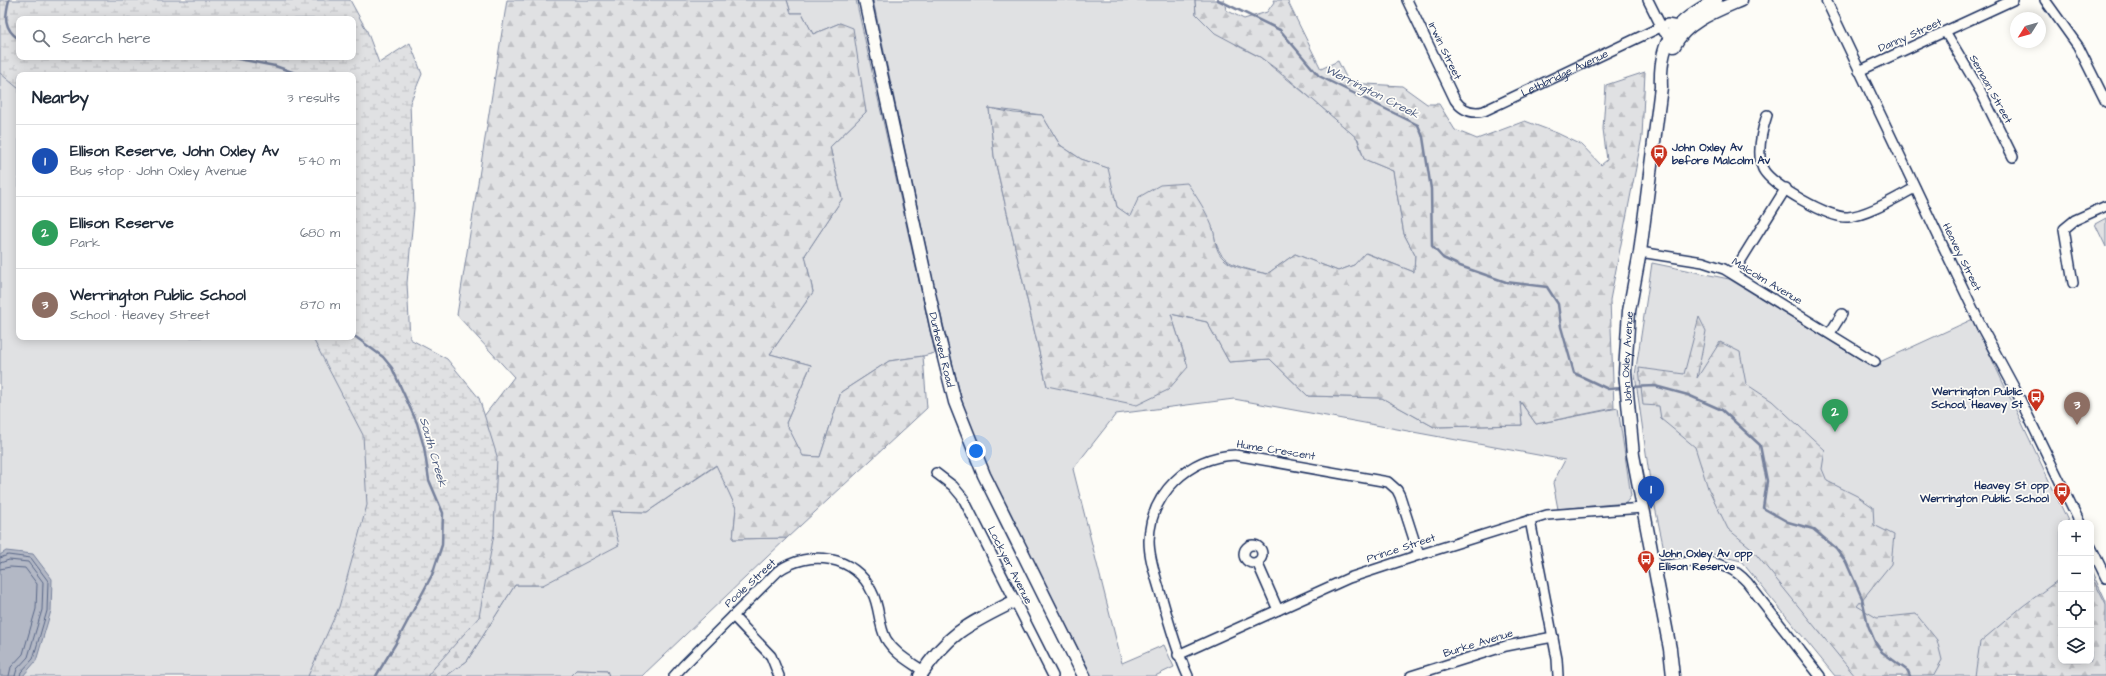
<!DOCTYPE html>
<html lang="en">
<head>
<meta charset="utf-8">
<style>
  :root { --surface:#fff; --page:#f6f6f7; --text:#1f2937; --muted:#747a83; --line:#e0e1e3; --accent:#ea580c }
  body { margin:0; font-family:"Architects Daughter",sans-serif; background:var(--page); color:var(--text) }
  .controls { position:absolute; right:12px; bottom:12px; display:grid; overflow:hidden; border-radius:8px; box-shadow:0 2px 10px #0003 }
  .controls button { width:36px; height:36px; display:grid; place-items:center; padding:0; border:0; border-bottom:1px solid var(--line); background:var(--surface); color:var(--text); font:20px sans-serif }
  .compass { position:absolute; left:2010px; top:12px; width:36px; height:36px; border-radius:50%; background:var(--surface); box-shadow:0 2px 10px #0003; rotate:233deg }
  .you { position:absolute; left:976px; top:451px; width:14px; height:14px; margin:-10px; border:3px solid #fff; border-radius:50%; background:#1a73e8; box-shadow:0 0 0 6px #1a73e833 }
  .badge { display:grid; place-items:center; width:26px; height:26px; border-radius:50%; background:var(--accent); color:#fff; font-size:13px; font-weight:700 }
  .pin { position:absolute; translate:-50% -33px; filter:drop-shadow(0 1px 2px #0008) }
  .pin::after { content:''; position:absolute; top:21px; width:14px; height:12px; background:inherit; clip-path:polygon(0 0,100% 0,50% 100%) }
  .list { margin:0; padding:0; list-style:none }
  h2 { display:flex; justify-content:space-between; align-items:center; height:52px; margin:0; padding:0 16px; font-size:17px }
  h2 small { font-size:13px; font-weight:400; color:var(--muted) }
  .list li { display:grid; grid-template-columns:26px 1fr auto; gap:12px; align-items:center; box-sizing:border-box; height:72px; padding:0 16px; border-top:1px solid var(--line) }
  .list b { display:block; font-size:15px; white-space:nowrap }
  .list p { margin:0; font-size:13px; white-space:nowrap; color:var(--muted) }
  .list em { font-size:13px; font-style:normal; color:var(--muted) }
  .icon { flex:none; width:22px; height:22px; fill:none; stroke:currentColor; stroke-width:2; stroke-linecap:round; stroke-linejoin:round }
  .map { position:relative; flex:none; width:2106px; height:676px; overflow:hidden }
  .search { position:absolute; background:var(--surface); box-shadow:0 2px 10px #0003; left:16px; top:16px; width:340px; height:44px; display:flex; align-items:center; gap:10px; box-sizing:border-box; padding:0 14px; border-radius:8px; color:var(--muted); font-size:15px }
  .panel { position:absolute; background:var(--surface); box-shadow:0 2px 10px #0003; left:16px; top:72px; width:340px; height:268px; border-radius:8px }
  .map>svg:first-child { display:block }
  .green { fill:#e0e1e3; stroke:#7e88a0 }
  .forest { fill:url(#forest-firs); stroke:#7e88a0 }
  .wetland { fill:url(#wetland-marsh); stroke:#7e88a0; fill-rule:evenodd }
  .water { fill:#b3b8c5; stroke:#76819c }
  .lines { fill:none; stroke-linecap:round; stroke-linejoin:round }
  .shore { stroke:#586687; stroke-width:1 }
  .stream { stroke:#76819c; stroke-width:2.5 }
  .street-casing { stroke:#1b2f5e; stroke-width:12 }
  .secondary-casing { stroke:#1b2f5e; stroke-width:15 }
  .street { stroke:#fdfcf7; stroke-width:9 }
  .secondary { stroke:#fdfcf7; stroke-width:12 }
  .labels { text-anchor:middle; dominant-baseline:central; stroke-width:3.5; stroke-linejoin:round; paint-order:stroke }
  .street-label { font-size:11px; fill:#1b2f5e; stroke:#fdfcf7 }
  .poi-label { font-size:11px; font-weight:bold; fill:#1b2f5e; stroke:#fdfcf7; text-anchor:start }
  .water-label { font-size:12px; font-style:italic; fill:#49587d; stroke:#fdfcf7 }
</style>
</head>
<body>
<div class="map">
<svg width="2106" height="676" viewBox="0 0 2106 676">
  <defs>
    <pattern id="forest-firs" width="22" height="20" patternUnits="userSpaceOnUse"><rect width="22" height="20" fill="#e0e1e3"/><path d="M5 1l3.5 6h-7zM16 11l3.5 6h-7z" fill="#c0c1c5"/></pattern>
    <pattern id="wetland-marsh" width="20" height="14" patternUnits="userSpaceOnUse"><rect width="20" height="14" fill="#e0e1e3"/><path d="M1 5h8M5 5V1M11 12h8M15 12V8" fill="none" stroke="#c0c1c5"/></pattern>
  </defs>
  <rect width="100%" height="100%" fill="#fdfcf7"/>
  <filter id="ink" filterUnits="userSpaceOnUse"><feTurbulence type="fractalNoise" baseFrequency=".025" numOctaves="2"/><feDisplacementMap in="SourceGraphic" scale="8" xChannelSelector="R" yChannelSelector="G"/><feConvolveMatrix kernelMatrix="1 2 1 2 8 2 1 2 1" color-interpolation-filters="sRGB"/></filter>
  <g filter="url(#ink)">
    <path class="green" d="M787,0H856L935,353L923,356L889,361L841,392L820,457L802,456L786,423L811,365L770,354L813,292L805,255L842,199L830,147L866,112L840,23L813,34L802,13H791Z
      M873,0H1195L1196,14L1238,46L1260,57L1318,104L1357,138L1364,159L1393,171L1404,234L1415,255L1414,272L1366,253L1354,265L1338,271L1295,254L1267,274C1235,266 1217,265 1213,228L1130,217L1117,207L1107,168L1081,159L1060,145L1042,115L989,108L994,156L1047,386L1188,367L1171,314L1207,322L1229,362L1270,359L1308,396L1382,398L1434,427L1522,425L1519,400L1536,424L1618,408L1631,496L1626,503L1558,509L1553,483L1565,460L1234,399L1116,414L1073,469L1122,663L1164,645L1174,667L1155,676H1092L993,480L975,437L962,402L937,299Z
      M0,49L19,75V337H314L386,464L323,676H0Z
      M2106,218V247L2095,224Z
      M1652,263L1729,279L1871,366L1973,319L2069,523H2061V661H2091V570L2106,602V676H1835L1741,561L1709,553L1666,559L1651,488L1635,375Z
      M717,465L736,508L733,539L787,538L642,676H609L607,671L576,670L570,676H446L467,661L515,585H543L611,511L647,512Z"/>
    <path class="forest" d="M507,0H787L791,13H802L813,34L840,23L853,28L866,112L830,147L842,199L805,255L813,292L770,354L811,365L786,423L803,456L820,457L841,392L889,361L923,356L927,408L787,538L733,539L736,508L716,465L647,512L611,511L619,545L543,585H515L467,661L446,676H428L484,416L514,377L457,315Z
      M1195,0H1224L1226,10L1244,19L1267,12L1274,2L1273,0H1287L1321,69L1338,61L1349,83L1402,86L1427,104H1439L1455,130L1477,139L1525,121L1557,133L1582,145L1601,165L1607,160L1603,129L1606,85L1645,72L1642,137L1610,300L1614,408L1536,424L1520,401L1522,425L1434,427L1382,398L1308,396L1270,359L1229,362L1207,322L1171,314L1188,367L1168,390L1137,405L1047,386L994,156L989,108L1014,113L1042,115L1060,145L1081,159L1108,168L1117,207L1130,216L1139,197L1160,185L1187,183C1197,197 1206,211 1212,226C1217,239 1213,250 1225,260C1235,269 1255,271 1267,274L1295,254L1338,271L1354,265L1365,253L1414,272L1415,255L1404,234L1393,171L1364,159L1358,139L1283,74L1260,57L1215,33L1196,14Z
      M1699,317L1706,331L1697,378L1720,342L1740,352L1746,384L1772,401L1825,450L1822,469L1827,481L1857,496L1873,507L1874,525L1894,535L1891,564L1857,606L1877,618L1916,614L1937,640L1942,660L1933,676H1855L1750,547L1728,529L1708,488L1695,447L1661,419L1659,406L1643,405L1639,368L1684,374Z
      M2091,575L2106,605V676H1975L1980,642L2023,606L2061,578V661H2091Z
      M576,670L607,671L609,676H570Z"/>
    <path class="wetland" d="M0,0H350L367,31L379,63L410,43L422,74L410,103L414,208L407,283L410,339L447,359L479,398L497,456L494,534L479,617L427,676H308L339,607L367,505L363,435L312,337H353V75H19V89L0,73ZM19,19H353V57H19Z"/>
    <path class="water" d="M6,551L33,554L52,579L51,611L36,661L23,676H0V555Z"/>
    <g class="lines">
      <path class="shore" d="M0,558L8,555L31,558L48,581L47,611L33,659L21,672L20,676
        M0,563L9,560L28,562L43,582L42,610L28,657L17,669L15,676
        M0,569L10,567L25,568L37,584L36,609L23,654L11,667L9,676"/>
      <path class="stream" d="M9,0C5,16 3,29 19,39
        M1218,0L1280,30L1319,76L1418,125L1423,137L1431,189L1432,246L1443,258L1460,266L1506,282L1547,287L1558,304L1561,327L1574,373L1608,389L1623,388
        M228,57L275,66L301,75
        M353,335L383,357L392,368L417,423L424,447L429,480L443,513L442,545L432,575L396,643L376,676
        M1630,387L1655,386L1688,395L1722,410L1760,445L1767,481L1763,508L1788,522L1813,529L1836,548L1846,562L1862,598L1868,625L1875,642L1882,652L1908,671L1910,676"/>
      <defs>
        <g id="street">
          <path id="s1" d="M1407,0L1455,100C1462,110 1472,114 1484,111L1667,24L1678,26L1682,31"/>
          <path d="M1648,0L1664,32L1677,39"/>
          <path d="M1826,0L1982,328L2015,389L2080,523"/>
          <path d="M2045,0L2078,46L2106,102"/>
          <path d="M1946,33L1981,92L2013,157"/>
          <path d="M1859,71L2013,0"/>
          <path d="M1767,115C1762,130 1756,153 1763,169C1771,185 1830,219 1848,217C1869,215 1897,197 1915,188"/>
          <path d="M1640,252L1703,262L1724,269L1875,362"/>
          <path d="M1733,273L1786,188"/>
          <path d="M2073,283L2064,229L2075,220L2106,206"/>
          <path d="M1830,333L1842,314"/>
          <path d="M936,473L953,486L963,498L1053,676"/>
          <path d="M1530,520L1557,659L1558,676"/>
          <circle cx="1253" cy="554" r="9"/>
          <path d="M2091,547L2106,578"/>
          <path d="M1257,562L1278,610"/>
          <path d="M1655,567C1688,561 1721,554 1747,582L1820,676"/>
          <path d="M733,616L771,656L779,676"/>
          <path d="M1178,655L1349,578L1419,555L1547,515L1643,508"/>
          <path d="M674,676L683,666L778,571C809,549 855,555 872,592C880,607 878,624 886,639C895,654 909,661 923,671"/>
          <path d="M1188,676C1176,650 1169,622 1161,595C1156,577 1149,559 1149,541C1150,493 1189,457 1235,455L1388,482L1397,490L1400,496L1419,555"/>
          <path d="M1411,676L1506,646L1553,637"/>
        </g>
        <g id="secondary">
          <path id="s2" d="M865,0L937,330L955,402L984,475L1084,676"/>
          <path d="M1674,46C1685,22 1718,10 1741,0"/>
          <path d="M920,676C949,632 969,624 1015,601"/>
          <path id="s3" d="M1673,676L1670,649L1633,455L1625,372L1629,311L1640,252L1661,87C1659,38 1675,23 1716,0"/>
        </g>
      </defs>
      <use href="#street" class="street-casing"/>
      <use href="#secondary" class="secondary-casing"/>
      <use href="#street" class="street"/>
      <use href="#secondary" class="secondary"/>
    </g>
  </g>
  <defs>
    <symbol id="bus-pin" viewBox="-11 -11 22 30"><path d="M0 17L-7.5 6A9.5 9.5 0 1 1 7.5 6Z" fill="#c8321e" stroke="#fdfcf7"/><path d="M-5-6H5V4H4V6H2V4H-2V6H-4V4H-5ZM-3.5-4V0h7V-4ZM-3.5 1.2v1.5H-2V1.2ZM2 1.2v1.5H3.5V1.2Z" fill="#fff"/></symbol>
  </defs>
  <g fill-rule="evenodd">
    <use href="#bus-pin" x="1649" y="143" width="20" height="27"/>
    <use href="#bus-pin" x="2026" y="387" width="20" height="27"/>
    <use href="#bus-pin" x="2052" y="481" width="20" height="27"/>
    <use href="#bus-pin" x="1636" y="549" width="20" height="27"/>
  </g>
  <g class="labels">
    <g class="street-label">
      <text transform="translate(1910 35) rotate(-24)">Danny Street</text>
      <text transform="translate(1445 51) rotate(64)">Irwin Street</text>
      <text stroke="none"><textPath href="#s1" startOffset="233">Lethbridge Avenue</textPath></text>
      <text transform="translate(1991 89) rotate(61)">Semaan Street</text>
      <text transform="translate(1962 257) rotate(64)">Heavey Street</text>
      <text transform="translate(1767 281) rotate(31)">Malcolm Avenue</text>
      <text stroke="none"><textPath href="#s2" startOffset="358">Dunheved Road</textPath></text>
      <text stroke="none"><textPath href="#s3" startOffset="322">John Oxley Avenue</textPath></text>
      <text transform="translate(1276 450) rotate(9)">Hume Crescent</text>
      <text transform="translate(1401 548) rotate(-18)">Prince Street</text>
      <text transform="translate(1010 565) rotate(63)">Lockyer Avenue</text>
      <text transform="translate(750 583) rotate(-43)">Poole Street</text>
      <text transform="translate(1478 643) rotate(-17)">Burke Avenue</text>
    </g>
    <g class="poi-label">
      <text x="1672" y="147">John Oxley Av<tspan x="1672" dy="13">before Malcolm Av</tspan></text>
      <text x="2023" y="391" text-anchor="end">Werrington Public<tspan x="2023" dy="13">School, Heavey St</tspan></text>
      <text x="2049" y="485" text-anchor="end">Heavey St opp<tspan x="2049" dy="13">Werrington Public School</tspan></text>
      <text x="1659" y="553">John Oxley Av opp<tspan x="1659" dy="13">Ellison Reserve</tspan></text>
    </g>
    <g class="water-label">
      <text transform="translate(1372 92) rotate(27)">Werrington Creek</text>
      <text transform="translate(433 452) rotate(74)">South Creek</text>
    </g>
  </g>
</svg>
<div class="controls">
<button>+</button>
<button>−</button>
<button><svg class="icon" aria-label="locate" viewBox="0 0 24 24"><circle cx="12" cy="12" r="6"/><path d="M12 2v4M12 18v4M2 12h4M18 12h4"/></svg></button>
<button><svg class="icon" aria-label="layers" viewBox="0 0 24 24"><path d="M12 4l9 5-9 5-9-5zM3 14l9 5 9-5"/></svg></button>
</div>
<svg class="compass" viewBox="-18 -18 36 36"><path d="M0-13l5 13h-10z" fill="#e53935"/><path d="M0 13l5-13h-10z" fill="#747a83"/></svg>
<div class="you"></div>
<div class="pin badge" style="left:1651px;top:509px;background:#1a4fb4">1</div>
<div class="pin badge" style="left:1835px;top:432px;background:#2e9e5b">2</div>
<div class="pin badge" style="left:2077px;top:425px;background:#8d6e63">3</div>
<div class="search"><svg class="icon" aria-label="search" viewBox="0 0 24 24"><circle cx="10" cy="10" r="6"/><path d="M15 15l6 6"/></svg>Search here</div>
<section class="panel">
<h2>Nearby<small>3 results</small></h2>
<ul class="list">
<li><span class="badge" style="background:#1a4fb4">1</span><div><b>Ellison Reserve, John Oxley Av</b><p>Bus stop · John Oxley Avenue</p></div><em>540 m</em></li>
<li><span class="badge" style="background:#2e9e5b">2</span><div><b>Ellison Reserve</b><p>Park</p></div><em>680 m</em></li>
<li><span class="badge" style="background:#8d6e63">3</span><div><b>Werrington Public School</b><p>School · Heavey Street</p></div><em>870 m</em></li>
</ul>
</section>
</div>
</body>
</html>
